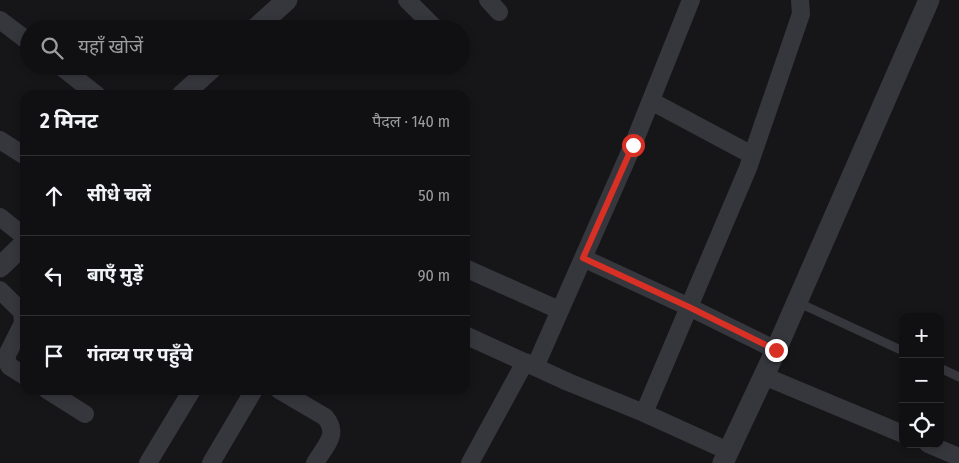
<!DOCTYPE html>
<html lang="hi">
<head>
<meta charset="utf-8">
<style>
  :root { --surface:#101012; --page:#19191b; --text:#f1f3f6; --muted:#9c9d9f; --line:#303032 }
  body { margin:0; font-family:"Fira Sans Condensed","Noto Sans Devanagari",sans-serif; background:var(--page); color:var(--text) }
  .controls { position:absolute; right:15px; bottom:15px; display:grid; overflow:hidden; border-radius:10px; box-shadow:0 2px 8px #0003 }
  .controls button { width:45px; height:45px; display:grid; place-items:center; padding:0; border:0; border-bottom:1px solid var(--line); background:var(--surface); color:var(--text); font:25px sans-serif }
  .stop { position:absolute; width:15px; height:15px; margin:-11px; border:4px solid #d93025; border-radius:50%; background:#fff }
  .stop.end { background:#d93025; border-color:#fff; box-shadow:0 1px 5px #0008 }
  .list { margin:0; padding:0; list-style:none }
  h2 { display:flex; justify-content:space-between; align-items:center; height:65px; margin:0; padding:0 20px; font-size:21px }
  h2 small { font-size:16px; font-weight:400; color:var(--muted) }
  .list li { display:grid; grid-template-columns:32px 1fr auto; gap:15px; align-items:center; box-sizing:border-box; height:80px; padding:0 20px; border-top:1px solid var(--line) }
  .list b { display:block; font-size:19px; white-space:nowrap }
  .list em { font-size:16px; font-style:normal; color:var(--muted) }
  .icon { flex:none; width:28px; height:28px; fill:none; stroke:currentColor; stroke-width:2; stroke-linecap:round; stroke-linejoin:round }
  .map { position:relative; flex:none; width:959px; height:463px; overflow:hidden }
  .search { position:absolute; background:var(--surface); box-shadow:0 2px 8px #0003; left:20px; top:20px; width:450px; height:55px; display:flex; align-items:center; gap:12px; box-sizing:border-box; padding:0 18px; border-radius:28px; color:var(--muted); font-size:19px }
  .panel { position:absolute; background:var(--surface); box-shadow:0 2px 8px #0003; left:20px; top:90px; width:450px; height:305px; border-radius:15px }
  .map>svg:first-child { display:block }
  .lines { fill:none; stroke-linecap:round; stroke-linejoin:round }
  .service { stroke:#36373d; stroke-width:9 }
  .minor { stroke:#36373d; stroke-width:18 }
  .tertiary { stroke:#36373d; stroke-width:21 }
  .route { stroke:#d93025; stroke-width:6 }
</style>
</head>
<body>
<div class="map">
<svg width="959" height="463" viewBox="0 0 959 463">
  <rect width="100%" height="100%" fill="#161618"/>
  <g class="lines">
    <path class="service" d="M797,302L903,351
      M940,368L959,377"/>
    <path class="minor" d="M407,0L436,29
      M488,0L499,12
      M0,20L29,42
      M60,66L97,95
      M651,101L752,155
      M0,140L25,156
      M0,217L25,237
      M583,258L689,307L776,350
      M465,268L559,310
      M0,290L22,312L23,323L6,357L9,366L25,376
      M465,335L568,382L644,413L728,451
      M535,367L633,145L691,0
      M764,376L903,434
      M47,390L85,414
      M279,390L325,417C340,434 325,446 315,463
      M644,413L748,168L801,14L800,0
      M928,444L959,457
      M148,463L192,390
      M211,463L254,390
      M470,463L525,362"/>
    <path class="tertiary" d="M255,29L287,0
      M182,95L214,66
      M0,267L25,243
      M723,463L776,350L929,0"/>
  </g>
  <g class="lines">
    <path class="route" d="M633,145L583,258L689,307L776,350"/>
  </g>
</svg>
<div class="controls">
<button>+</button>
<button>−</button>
<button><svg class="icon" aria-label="locate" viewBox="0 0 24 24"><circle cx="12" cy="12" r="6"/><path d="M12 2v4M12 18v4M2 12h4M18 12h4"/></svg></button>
</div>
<div class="stop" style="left:633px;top:145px"></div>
<div class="stop end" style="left:776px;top:350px"></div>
<div class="search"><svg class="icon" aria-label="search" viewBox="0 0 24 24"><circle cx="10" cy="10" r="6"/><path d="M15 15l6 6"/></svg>यहाँ खोजें</div>
<section class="panel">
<h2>2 मिनट<small>पैदल · 140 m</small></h2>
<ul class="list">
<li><svg class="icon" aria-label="ahead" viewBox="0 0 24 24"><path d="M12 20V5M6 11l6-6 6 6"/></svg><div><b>सीधे चलें</b></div><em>50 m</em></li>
<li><svg class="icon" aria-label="left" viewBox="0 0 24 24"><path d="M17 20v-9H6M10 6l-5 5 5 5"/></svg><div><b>बाएँ मुड़ें</b></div><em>90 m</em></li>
<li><svg class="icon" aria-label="arrive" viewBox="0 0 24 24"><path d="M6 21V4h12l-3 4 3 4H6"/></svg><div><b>गंतव्य पर पहुँचे</b></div></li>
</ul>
</section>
</div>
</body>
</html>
